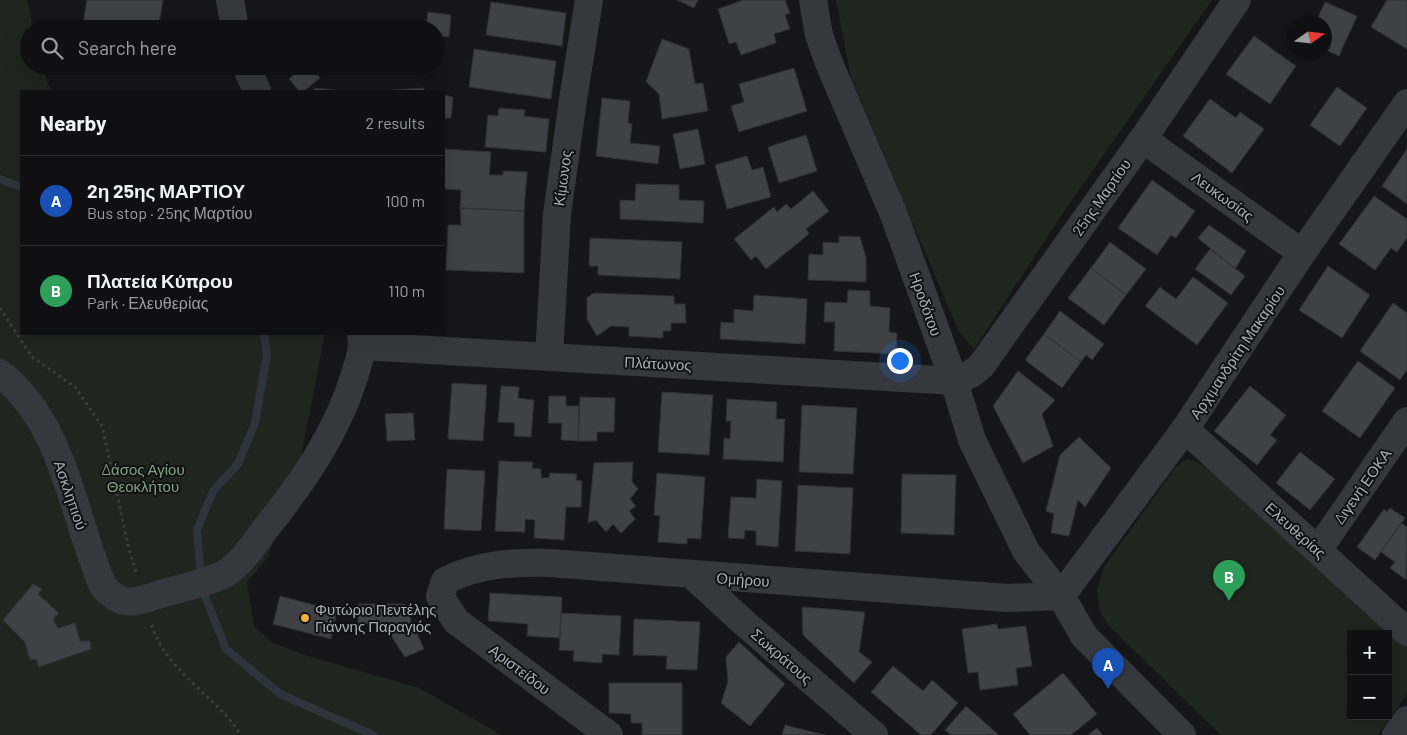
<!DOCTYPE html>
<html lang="en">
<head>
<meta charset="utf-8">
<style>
  :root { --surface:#101012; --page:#19191b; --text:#f1f3f6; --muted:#9c9d9f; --line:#303032; --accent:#f2b134 }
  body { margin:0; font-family:Barlow,sans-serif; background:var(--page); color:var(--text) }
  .controls { position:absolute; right:15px; bottom:15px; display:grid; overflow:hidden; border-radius:0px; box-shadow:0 5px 20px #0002 }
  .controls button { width:45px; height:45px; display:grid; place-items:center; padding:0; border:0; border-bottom:1px solid var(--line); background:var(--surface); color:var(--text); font:25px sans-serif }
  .compass { position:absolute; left:1287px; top:15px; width:45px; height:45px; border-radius:50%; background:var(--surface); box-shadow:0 5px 20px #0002; rotate:76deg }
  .you { position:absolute; left:899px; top:360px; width:18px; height:18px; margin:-12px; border:4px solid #fff; border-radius:50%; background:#1a73e8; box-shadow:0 0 0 8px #1a73e833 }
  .badge { display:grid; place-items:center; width:32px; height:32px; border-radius:50%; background:var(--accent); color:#fff; font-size:16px; font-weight:700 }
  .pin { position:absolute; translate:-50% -41px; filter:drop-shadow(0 1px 2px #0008) }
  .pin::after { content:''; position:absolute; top:26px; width:18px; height:15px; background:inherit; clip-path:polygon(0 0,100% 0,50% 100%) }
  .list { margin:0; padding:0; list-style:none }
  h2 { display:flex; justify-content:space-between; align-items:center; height:65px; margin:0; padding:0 20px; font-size:21px }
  h2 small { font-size:16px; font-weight:400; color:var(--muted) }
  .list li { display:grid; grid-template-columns:32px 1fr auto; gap:15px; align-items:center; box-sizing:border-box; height:90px; padding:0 20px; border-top:1px solid var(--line) }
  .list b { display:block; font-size:19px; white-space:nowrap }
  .list p { margin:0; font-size:16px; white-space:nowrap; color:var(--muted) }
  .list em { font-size:16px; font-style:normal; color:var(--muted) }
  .icon { flex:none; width:28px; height:28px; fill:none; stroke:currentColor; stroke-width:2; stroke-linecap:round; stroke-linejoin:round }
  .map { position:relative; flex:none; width:1407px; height:735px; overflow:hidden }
  .search { position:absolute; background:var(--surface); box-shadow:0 5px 20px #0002; left:20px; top:20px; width:425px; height:55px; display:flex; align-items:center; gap:12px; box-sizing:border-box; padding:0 18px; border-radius:28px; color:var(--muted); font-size:19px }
  .panel { position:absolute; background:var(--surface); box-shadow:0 5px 20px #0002; left:20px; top:90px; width:425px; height:245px; border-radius:0px }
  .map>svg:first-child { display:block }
  .green { fill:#1e261f; fill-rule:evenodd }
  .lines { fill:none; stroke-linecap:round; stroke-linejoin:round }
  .stream { stroke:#2c353c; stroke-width:8 }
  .building { fill:#404145; stroke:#303034 }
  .path { stroke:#3d3f44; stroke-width:3; stroke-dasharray:2.5 4; stroke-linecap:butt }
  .minor { stroke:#37383d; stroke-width:28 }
  .tertiary { stroke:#37383d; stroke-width:28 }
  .poi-dot { fill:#f2b134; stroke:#111113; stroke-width:2 }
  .labels { text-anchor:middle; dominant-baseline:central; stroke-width:4; stroke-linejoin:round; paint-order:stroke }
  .street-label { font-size:15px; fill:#a8adb8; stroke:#111113 }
  .park-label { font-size:15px; fill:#7fa381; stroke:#111113 }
  .poi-label { font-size:15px; fill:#a8adb8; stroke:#111113; text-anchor:start }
</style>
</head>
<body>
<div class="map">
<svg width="1407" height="735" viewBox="0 0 1407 735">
  <rect width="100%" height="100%" fill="#161618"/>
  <path class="green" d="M0,0H27L34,29H29V66H43L49,87L54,91H21V334H325L299,467L268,557L247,582L254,626L273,643L308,656L419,688L502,735H0Z
    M836,0H1212L1065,210L974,349L959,332L851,77Z
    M1187,459L1196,461L1215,474L1407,644V694L1378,735H1221L1110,627L1100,612L1097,590L1104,567L1175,468ZM1351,634H1388V716H1351Z"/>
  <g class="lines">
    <path class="stream" d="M0,179L21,187
      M264,334L267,354L255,423L238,464L213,491L197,530L202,588L226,649L280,694L373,735"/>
  </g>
  <path class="building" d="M87,0H163L158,29H82Z
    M677,0H698L694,8Z
    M743,0H785L790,13L785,15L790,29L774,34L776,43L741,55L736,42L729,44L718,9Z
    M1387,0H1407V49L1371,27Z
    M491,2L566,13L562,46L486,35Z
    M1325,2L1357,16L1339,56L1324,49V22H1316Z
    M428,12L451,15L449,37L436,36V29H393L394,22L426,26Z
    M1254,36L1296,66L1270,104L1226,74Z
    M662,39L689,49L695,84L703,83L708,111L662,119L659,94L646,82Z
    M474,49L556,61L551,99L469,87Z
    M303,66H310L320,78L304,91H299L289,79Z
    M794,68L807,111L739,132L731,106L744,102L739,84Z
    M1337,87L1367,108L1340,146L1310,125Z
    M315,88L336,90V91H314Z
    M424,88V91H375Z
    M444,95L453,97L451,118H444Z
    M602,98L630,101L628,123L632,124L630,143L660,146L658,164L596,156Z
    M1210,99L1236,118L1240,112L1264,129L1232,173L1183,136Z
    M499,108L525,110L524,116L549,119L546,152L485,147L488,115L498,116Z
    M698,129L705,164L680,169L673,134Z
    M806,135L817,171L779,183L768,147Z
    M444,149L491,152L489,175H503V171L527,172L524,211L460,208L461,190L445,189Z
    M1407,149V204L1382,186Z
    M747,156L752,170L763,167L771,197L727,209L715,165Z
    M1152,180L1195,211L1176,238L1171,235L1157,255L1118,228Z
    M636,184L679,185V200L704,201L703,223L620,219V200L635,201Z
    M813,191L829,211L806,229L809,234L766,269L756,256L751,260L734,239L774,207L777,212L786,204L791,209Z
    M1374,196L1407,219V238L1397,252L1391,248L1375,270L1339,244Z
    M460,208L524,211V273L446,270L448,225H461Z
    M1209,225L1246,251L1235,269L1198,238Z
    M839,236L860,237L866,257V282L808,280L809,254L823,255V242L839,243Z
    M590,238L682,242L680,279L598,275V266H589Z
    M1110,242L1146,269L1126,295L1091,268Z
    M1210,249L1245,276L1231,295L1195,269Z
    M1328,266L1370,295L1342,338L1299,310Z
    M1091,268L1126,295L1104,325L1068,298Z
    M1193,277L1228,303L1197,345L1145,306L1160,287L1176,299Z
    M848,290L870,291V306L890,308L889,332L897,333L896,354L834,351L835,322H824L825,302L847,303Z
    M594,293L674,296V304H685L686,323H671V331H663V338L629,336V327L611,326L597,336L587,319V298Z
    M754,295L807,299L805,344L720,339L721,322L734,323V309L753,311Z
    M1393,303L1407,313V370L1400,380L1360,351Z
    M1060,311L1104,344L1092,360L1086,355L1081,362L1044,334Z
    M1044,334L1081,362L1062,388L1025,360Z
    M1358,361L1395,388L1360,438L1322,411Z
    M1018,371L1055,400L1042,414L1053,446L1023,463L993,406Z
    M452,383L487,385L483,441L448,439Z
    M501,386L519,387L518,398L534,400L531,437L514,436L515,423L498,422Z
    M1250,386L1286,415L1270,435L1277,440L1257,465L1214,431Z
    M662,392L713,395L709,455L658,452Z
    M549,396H566V406H579L578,441L561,440L562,423H548Z
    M580,397L615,398L614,432H597V441H578Z
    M727,399L777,402L776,419H785L783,462L723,459L724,438L730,439L731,421H726Z
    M802,405L857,408L853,474L799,472Z
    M413,413L415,440L387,441L385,414Z
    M1079,437L1111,468L1085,507L1078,500L1069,536L1051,533L1054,514L1046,511L1060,455Z
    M1300,452L1335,479L1310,510L1276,483Z
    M499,461L533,462L532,468L541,469V478H549L550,473L577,474L576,480L582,481L581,507H566L564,540L534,538L535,520L525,519V532L495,531Z
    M633,462L632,482L638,489L630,499L636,506L629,511L635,519L621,533L613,524L606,532L596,520L588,523L594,463Z
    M447,469L485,471L481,531L444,529Z
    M657,473L705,477L701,539L687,538V544L658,542L660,516L654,515Z
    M902,474L956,475L954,535L901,533Z
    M757,479L782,481L778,547L756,545V531L745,530L744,539L728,538L731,497L756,498Z
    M798,485L853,488L850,554L795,551Z
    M1390,508L1405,518L1375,560L1357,547L1384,509L1387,512Z
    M1401,523L1407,527L1406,580L1390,568L1395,562L1381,552Z
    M33,584L42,589L38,594L59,613L53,619L58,628L75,623L80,641H90L91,649L39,667L36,659L30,660L25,642L3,620Z
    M490,593L562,597L560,638L527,636L528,624L488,621Z
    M280,596L337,611L331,639L273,624Z
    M358,604H405L413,626L358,624Z
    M802,607L865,612L859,652L872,662L854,683L803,635Z
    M561,613L621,616L619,655L602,654V663L573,661L574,651L559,650Z
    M634,619L700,622L697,670L666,669L667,656L633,655Z
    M997,624L998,629L1026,626L1032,666L1016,668L1018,685L980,690L978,672L968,673L962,629Z
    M415,629L424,649L405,657L389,633Z
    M739,642L785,684L750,726L721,703L728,682L726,657Z
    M893,666L923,691L932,680L958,703L931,735H921L871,692Z
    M1063,673L1097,714L1071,735H1030L1013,714Z
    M609,683H682V735H642V723H631V714L609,713Z
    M966,706L999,735H951L945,730Z
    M785,725L825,735H782Z
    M1097,728L1103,735H1088Z"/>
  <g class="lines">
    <path class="path" d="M0,308L32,357L75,387L102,426L129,549L137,575
      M152,625C164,669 217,697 241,735"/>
    <path class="minor" d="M230,0L235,29
      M246,66L257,91
      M1143,139L1302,253
      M363,346L954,381L894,215L829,63L819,35L813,0
      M549,357L557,214L574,93L589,0
      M0,373C65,425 72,514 103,586C123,610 138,601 164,593C182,588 215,581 229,571C244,560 255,543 266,528C303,482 338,431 355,374C359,359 364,349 361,334
      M1185,429L1407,632
      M1318,550L1407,421
      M692,575L741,620L874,735
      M609,735L456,621L440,596L445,581C476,564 515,562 550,563L1007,598L1061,596
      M1396,735L1407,720"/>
    <path class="tertiary" d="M1061,596L1185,429L1302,253L1407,103
      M1182,735L1084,636L1061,596L1026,551L972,440L954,381L971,374L981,366L1143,139L1237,0"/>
  </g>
  <circle class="poi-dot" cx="305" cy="618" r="5"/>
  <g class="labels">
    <g class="street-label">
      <text transform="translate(562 178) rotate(-82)">Κίμωνος</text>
      <text transform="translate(1223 196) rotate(36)">Λευκωσίας</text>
      <text transform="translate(1101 197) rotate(-55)">25ης Μαρτίου</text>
      <text transform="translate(926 304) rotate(70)">Ηροδότου</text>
      <text transform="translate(1237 352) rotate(-56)">Αρχιμανδρίτη Μακαρίου</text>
      <text transform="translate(658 363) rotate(3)">Πλάτωνος</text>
      <text transform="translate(1362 486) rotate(-55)">Διγενή ΕΟΚΑ</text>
      <text transform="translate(71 495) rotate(71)">Ασκληπιού</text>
      <text transform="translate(1296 530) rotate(42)">Ελευθερίας</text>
      <text transform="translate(743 579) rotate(4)">Ομήρου</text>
      <text transform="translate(782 656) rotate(41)">Σωκράτους</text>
      <text transform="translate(520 669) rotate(37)">Αριστείδου</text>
    </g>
    <g class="park-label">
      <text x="143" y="469">Δάσος Αγίου<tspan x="143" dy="17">Θεοκλήτου</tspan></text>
    </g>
    <g class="poi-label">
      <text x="315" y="609">Φυτώριο Πεντέλης<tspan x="315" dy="17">Γιάννης Παραγιός</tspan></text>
    </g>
  </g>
</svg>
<div class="controls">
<button>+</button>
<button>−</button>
</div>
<svg class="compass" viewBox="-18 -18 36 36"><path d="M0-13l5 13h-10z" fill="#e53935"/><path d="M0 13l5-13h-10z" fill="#9c9d9f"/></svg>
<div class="you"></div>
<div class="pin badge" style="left:1108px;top:689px;background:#1a4fb4">A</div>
<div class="pin badge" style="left:1229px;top:601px;background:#2e9e5b">B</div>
<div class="search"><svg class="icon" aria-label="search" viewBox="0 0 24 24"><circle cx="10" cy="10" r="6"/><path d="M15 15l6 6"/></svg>Search here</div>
<section class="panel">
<h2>Nearby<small>2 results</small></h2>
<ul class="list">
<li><span class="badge" style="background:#1a4fb4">A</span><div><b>2η 25ης ΜΑΡΤΙΟΥ</b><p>Bus stop · 25ης Μαρτίου</p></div><em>100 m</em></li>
<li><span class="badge" style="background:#2e9e5b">B</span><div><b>Πλατεία Κύπρου</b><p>Park · Ελευθερίας</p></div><em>110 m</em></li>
</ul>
</section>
</div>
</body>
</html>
